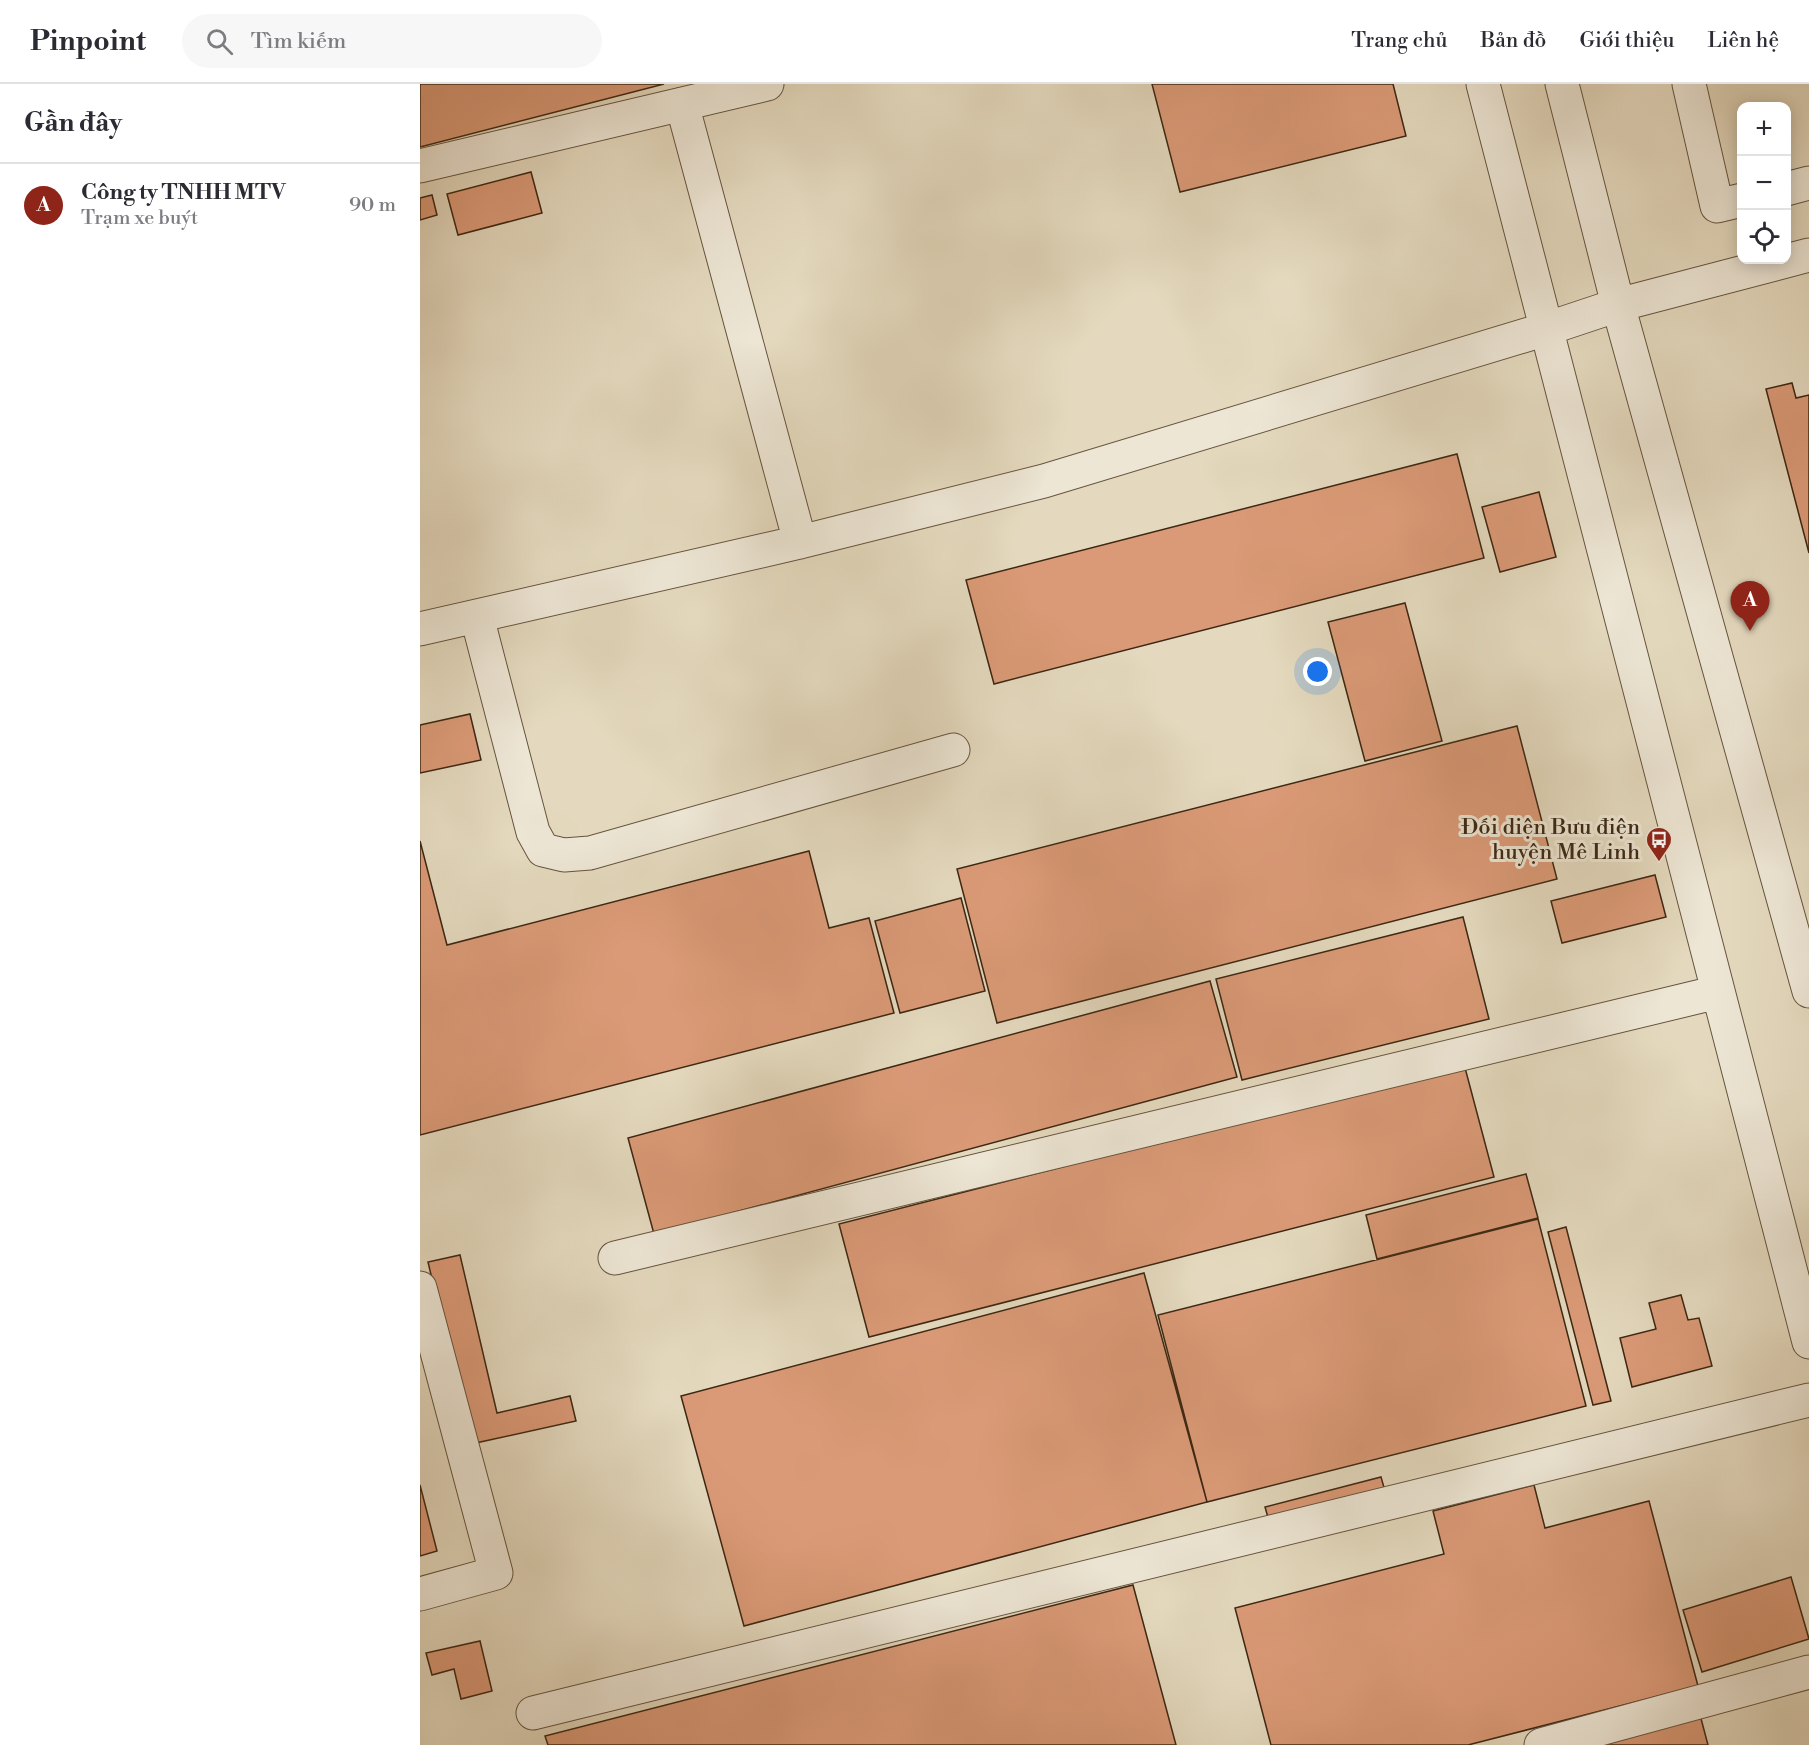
<!DOCTYPE html>
<html lang="vi">
<head>
<meta charset="utf-8">
<style>
  :root { --surface:#fff; --page:#f7f7f7; --text:#2b2b33; --muted:#7c7c81; --line:#e1e1e2; --accent:#8f2418 }
  body { margin:0; font-family:"Libre Bodoni",serif; background:var(--page); color:var(--text) }
  .controls { position:absolute; right:18px; top:18px; display:grid; overflow:hidden; border-radius:12px; box-shadow:0 3px 15px #0003 }
  .controls button { width:54px; height:54px; display:grid; place-items:center; padding:0; border:0; border-bottom:2px solid var(--line); background:var(--surface); color:var(--text); font:30px sans-serif }
  .you { position:absolute; left:898px; top:588px; width:21px; height:21px; margin:-15px; border:4px solid #fff; border-radius:50%; background:#1a73e8; box-shadow:0 0 0 9px #1a73e833 }
  .badge { display:grid; place-items:center; width:39px; height:39px; border-radius:50%; background:var(--accent); color:#fff; font-size:20px; font-weight:700 }
  .pin { position:absolute; translate:-50% -50px; filter:drop-shadow(0 2px 3px #0008) }
  .pin::after { content:''; position:absolute; top:32px; width:21px; height:18px; background:inherit; clip-path:polygon(0 0,100% 0,50% 100%) }
  .list { margin:0; padding:0; list-style:none }
  h2 { display:flex; justify-content:space-between; align-items:center; height:78px; margin:0; padding:0 24px; font-size:26px }
  h2 small { font-size:20px; font-weight:400; color:var(--muted) }
  .list li { display:grid; grid-template-columns:39px 1fr auto; gap:18px; align-items:center; box-sizing:border-box; height:84px; padding:0 24px; border-top:2px solid var(--line) }
  .list b { display:block; font-size:22px; white-space:nowrap }
  .list p { margin:0; font-size:20px; white-space:nowrap; color:var(--muted) }
  .list em { font-size:20px; font-style:normal; color:var(--muted) }
  .icon { flex:none; width:33px; height:33px; fill:none; stroke:currentColor; stroke-width:2; stroke-linecap:round; stroke-linejoin:round }
  .map { position:relative; flex:none; width:1389px; height:1661px; overflow:hidden }
  header { display:flex; align-items:center; gap:36px; box-sizing:border-box; height:84px; padding:0 30px; background:var(--surface); border-bottom:2px solid var(--line) }
  header strong { font-size:28px }
  nav { display:flex; gap:33px; margin-inline-start:auto; font-size:21px }
  .search { width:420px; height:54px; background:var(--page); display:flex; align-items:center; gap:15px; box-sizing:border-box; padding:0 21px; border-radius:33px; color:var(--muted); font-size:22px }
  main { display:flex }
  aside { flex:1; background:var(--surface) }
  .map>svg:first-child { display:block }
  .building { fill:#db9a77; stroke:#3c2713; stroke-width:1.5 }
  .lines { fill:none; stroke-linecap:round; stroke-linejoin:round }
  .minor-casing { stroke:#66543e; stroke-width:35 }
  .minor { stroke:#ede6d5; stroke-width:33 }
  .labels { text-anchor:middle; dominant-baseline:central; stroke-width:6; stroke-linejoin:round; paint-order:stroke }
  .poi-label { font-size:22px; fill:#3c2713; stroke:#ede6d5; text-anchor:end }
</style>
</head>
<body>
<header>
<strong>Pinpoint</strong>
<div class="search"><svg class="icon" aria-label="search" viewBox="0 0 24 24"><circle cx="10" cy="10" r="6"/><path d="M15 15l6 6"/></svg>Tìm kiếm</div>
<nav><a>Trang chủ</a><a>Bản đồ</a><a>Giới thiệu</a><a>Liên hệ</a></nav>
</header>
<main>
<aside>
<h2>Gần đây<small></small></h2>
<ul class="list">
<li><span class="badge">A</span><div><b>Công ty TNHH MTV</b><p>Trạm xe buýt</p></div><em>90 m</em></li>
</ul>
</aside>
<div class="map">
<svg width="1389" height="1661" viewBox="0 0 1389 1661">
  <rect width="100%" height="100%" fill="#e4d9be"/>
  <filter id="stains"><feTurbulence type="fractalNoise" baseFrequency=".00333" numOctaves="4"/><feColorMatrix values="0 0 0 0 .2 0 0 0 0 .09 0 0 0 0 .02 0 0 0 .5 -.17"/></filter>
  <radialGradient id="worn" r=".72"><stop offset=".6" stop-color="#630" stop-opacity="0"/><stop offset="1" stop-color="#630" stop-opacity=".3"/></radialGradient>
  <path class="building" d="M0,0H244L0,63Z
    M732,0H973L986,52L760,108Z
    M111,88L122,129L38,151L27,110Z
    M12,111L17,131L0,136V114Z
    M1372,299L1376,314L1389,311V469L1346,305Z
    M1037,370L1064,474L574,600L546,496Z
    M1119,408L1136,473L1080,488L1062,423Z
    M985,519L1022,657L945,677L908,538Z
    M50,630L61,676L0,689V641Z
    M1097,642L1137,795L577,939L537,785Z
    M0,757L27,861L389,767L409,844L449,834L474,929L0,1051Z
    M1235,791L1246,833L1142,859L1131,817Z
    M541,814L565,907L480,929L455,837Z
    M1043,833L1069,935L822,996L796,895Z
    M790,897L817,993L234,1150L208,1054Z
    M1044,980L1074,1093L449,1253L419,1140Z
    M1106,1090L1118,1134L957,1175L946,1131Z
    M1118,1135L1166,1322L787,1418L738,1231Z
    M1146,1143L1191,1317L1173,1321L1128,1148Z
    M40,1171L77,1329L150,1312L156,1337L51,1360L8,1178Z
    M724,1189L787,1418L324,1542L261,1312Z
    M1261,1211L1268,1236L1279,1234L1292,1282L1212,1303L1200,1254L1236,1245L1229,1219Z
    M961,1393L967,1414L851,1444L845,1423Z
    M0,1401L17,1467L0,1472Z
    M1114,1401L1125,1444L1229,1417L1278,1602L1048,1661H851L815,1524L1024,1470L1013,1427Z
    M1371,1493L1389,1555L1282,1588L1263,1526Z
    M713,1501L756,1661H128L125,1652Z
    M60,1557L72,1607L41,1615L34,1585L12,1591L6,1569Z
    M1279,1627L1288,1661H1149Z"/>
  <g class="lines">
    <defs>
      <path id="minor" d="M1063,0L1389,1258
        M1142,0L1198,221L1389,907
        M1269,0L1297,122L1322,116
        M262,20L380,458
        M0,82L347,0
        M1366,105L1389,99
        M57,533L113,748L123,766L144,771L170,769L533,666
        M0,545L380,458L624,397L1126,245L1198,221L1389,171
        M195,1174L1298,908
        M0,1204L76,1489L0,1510
        M113,1629L1389,1316
        M1121,1661L1389,1588"/>
    </defs>
    <use href="#minor" class="minor-casing"/>
    <use href="#minor" class="minor"/>
  </g>
  <defs>
    <symbol id="bus-pin" viewBox="-11 -11 22 30"><path d="M0 17L-7.5 6A9.5 9.5 0 1 1 7.5 6Z" fill="#8f2418" stroke="#ede6d5"/><path d="M-5-6H5V4H4V6H2V4H-2V6H-4V4H-5ZM-3.5-4V0h7V-4ZM-3.5 1.2v1.5H-2V1.2ZM2 1.2v1.5H3.5V1.2Z" fill="#fff"/></symbol>
  </defs>
  <g fill-rule="evenodd">
    <use href="#bus-pin" x="1224" y="741" width="30" height="40"/>
  </g>
  <g class="labels">
    <g class="poi-label">
      <text x="1220" y="743">Đối diện Bưu điện<tspan x="1220" dy="25">huyện Mê Linh</tspan></text>
    </g>
  </g>
  <rect width="100%" height="100%" filter="url(#stains)"/>
  <rect width="100%" height="100%" fill="url(#worn)"/>
</svg>
<div class="controls">
<button>+</button>
<button>−</button>
<button><svg class="icon" aria-label="locate" viewBox="0 0 24 24"><circle cx="12" cy="12" r="6"/><path d="M12 2v4M12 18v4M2 12h4M18 12h4"/></svg></button>
</div>
<div class="you"></div>
<div class="pin badge" style="left:1330px;top:547px">A</div>
</div>
</main>
</body>
</html>
